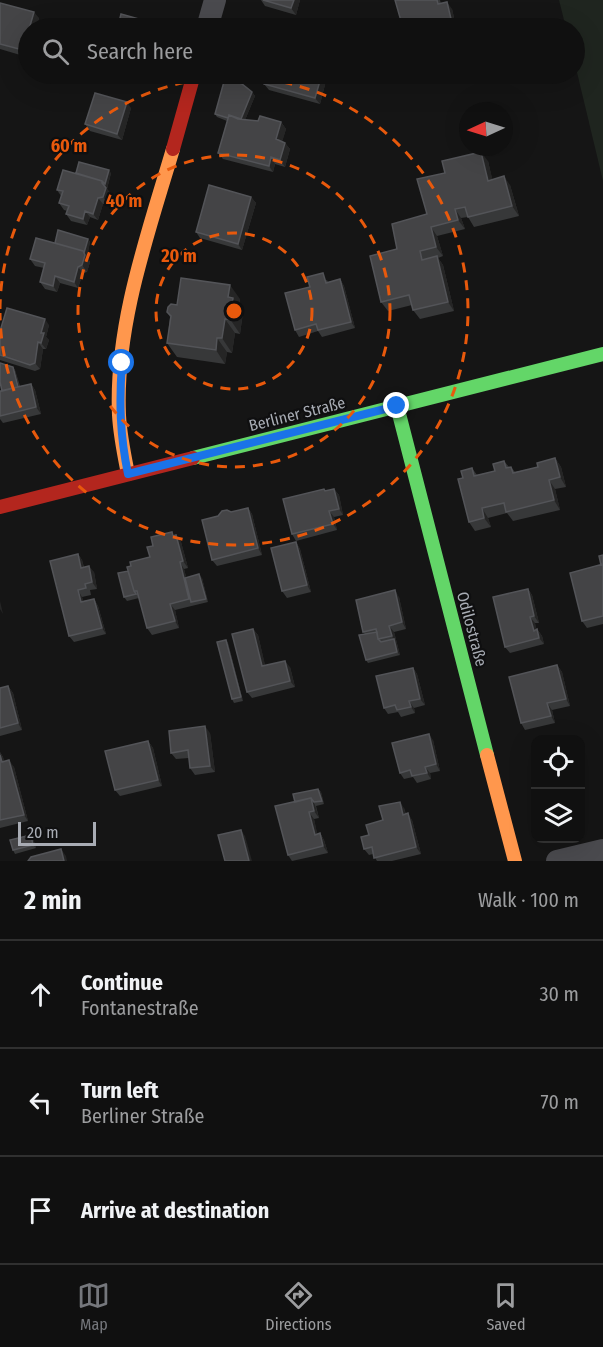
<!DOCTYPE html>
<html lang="en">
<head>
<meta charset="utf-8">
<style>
  :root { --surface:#101010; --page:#191919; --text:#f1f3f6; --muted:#9c9d9f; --line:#303030; --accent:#75777c }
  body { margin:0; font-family:"Fira Sans Condensed",sans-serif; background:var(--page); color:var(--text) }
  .controls { position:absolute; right:18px; bottom:18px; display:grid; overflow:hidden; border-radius:12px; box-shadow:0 6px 24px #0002 }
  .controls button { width:54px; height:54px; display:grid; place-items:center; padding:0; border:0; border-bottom:2px solid var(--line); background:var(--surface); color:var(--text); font:30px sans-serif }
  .compass { position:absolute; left:459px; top:102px; width:54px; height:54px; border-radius:50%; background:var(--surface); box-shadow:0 6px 24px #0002; rotate:266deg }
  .scale { position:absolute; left:18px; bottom:15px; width:78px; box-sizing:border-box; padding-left:6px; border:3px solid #a8acb4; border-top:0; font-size:16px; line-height:21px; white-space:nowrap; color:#a8acb4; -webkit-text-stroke:4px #0f0f10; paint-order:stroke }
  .stop { position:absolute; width:18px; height:18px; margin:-14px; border:4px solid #1a73e8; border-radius:50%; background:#fff }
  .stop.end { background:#1a73e8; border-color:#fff; box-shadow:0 2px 6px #0008 }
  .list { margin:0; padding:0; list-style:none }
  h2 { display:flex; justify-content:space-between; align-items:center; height:78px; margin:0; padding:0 24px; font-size:26px }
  h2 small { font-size:20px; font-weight:400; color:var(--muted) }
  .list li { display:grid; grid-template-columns:39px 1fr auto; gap:18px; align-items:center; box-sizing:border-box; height:108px; padding:0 24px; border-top:2px solid var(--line) }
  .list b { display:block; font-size:22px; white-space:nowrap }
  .list p { margin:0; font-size:20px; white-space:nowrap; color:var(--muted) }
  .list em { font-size:20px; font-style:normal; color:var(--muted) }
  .icon { flex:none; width:33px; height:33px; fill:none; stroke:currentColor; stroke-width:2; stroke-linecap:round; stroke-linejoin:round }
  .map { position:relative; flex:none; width:603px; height:861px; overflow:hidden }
  .search { position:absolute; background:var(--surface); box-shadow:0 6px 24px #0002; left:18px; right:18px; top:18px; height:66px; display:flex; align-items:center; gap:15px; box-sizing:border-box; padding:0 21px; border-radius:33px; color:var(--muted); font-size:22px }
  .sheet { height:402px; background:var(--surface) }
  nav { display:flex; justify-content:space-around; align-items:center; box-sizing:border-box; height:84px; border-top:2px solid var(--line); background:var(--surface); font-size:16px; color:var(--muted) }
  nav a { display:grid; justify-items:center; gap:3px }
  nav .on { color:var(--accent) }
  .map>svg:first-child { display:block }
  .green { fill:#1f251f }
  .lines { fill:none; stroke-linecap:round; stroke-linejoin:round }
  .street { stroke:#4a4a4e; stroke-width:22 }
  .fast { stroke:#63d668; stroke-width:14 }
  .slow { stroke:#ff974d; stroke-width:14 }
  .jam { stroke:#b3261e; stroke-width:14 }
  .wall { fill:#373839 }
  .shaded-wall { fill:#252525 }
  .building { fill:#444446; stroke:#535458; stroke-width:1.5 }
  .route { stroke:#1a73e8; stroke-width:8 }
  .ring { fill:none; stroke:#e8590c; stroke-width:3; stroke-dasharray:10 8 }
  .labels { text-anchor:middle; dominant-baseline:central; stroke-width:4.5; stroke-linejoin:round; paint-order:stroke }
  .street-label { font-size:16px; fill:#a8acb4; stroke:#0f0f10 }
  .centre { fill:#e8590c; stroke:#0f0f10; stroke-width:3 }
  .ring-label { font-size:18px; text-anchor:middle; font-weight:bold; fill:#e8590c; stroke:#0f0f10; stroke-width:4.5; stroke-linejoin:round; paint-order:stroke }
</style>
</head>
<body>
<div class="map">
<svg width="603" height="861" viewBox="0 0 603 861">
  <rect width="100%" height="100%" fill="#151515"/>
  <path class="green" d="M559,0H603V181L575,64L574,28H566Z"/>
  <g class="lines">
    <path class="street" d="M207,28L215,0
      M557,861L603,850"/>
    <path class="fast" d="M397,406L487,755
      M193,458L603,354"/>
    <path class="slow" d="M128,474C124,454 120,435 119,415C115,325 148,234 173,149
      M487,755L515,861"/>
    <path class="jam" d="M173,149L194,74
      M0,507L193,458"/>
  </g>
  <path class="wall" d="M261,0H300L296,15L265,6Z
    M395,0H440L441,4L452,9L456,26L447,28Z
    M0,4L39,18L36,28H28L27,57L0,49Z
    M267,74H337L335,83L326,81L320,104L269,90L264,84Z
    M252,92L255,96L245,120L281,122L286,129L282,141L285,143L290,149L285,167L275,164L273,172L223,159L218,153L227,121L217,117L215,114Z
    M131,108L122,140L90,131L85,124Z
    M488,161L492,179L510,185L519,216L474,227L468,217L461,218L465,229L437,236L443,256L438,258L443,265L454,311L420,319L413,310L412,305L388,311L381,302L397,249L427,214L445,173Z
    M76,173H111L107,189L111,194L108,204H103L98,220L90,217L87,225L71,221L66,214L68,211L64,210L59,203L61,196L57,190Z
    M251,197L256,203L242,250L200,238L196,232Z
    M88,239L90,242L87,257L90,262L87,272L83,273L78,288L60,283L57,292L45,289L40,282L44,268L35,266L30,259L55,243Z
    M340,279L344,286L355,328L322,337L318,331L299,337L295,330L310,287L327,280L328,282Z
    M240,299L239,306L243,312L240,334L235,333L232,353L227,352L225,364L177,357L167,343L170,317L167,312L177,305Z
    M49,325L46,337L49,340L46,349H43L40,369L35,371L0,360V331Z
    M0,363L13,367L15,370L20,386L31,384L35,390L41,414L3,423L0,419V391H2L1,386H0Z
    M555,458L561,467L566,487L555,489L560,510L513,521L507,513L488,518L491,527L475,531L469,522L472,468L477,475L495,471L504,461L509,467H511L515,472L538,467Z
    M324,489L325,491L334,489L339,495L343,515L334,517L337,530L296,541L292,534Z
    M248,508L252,514L262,555L217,566L212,560L231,512Z
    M176,535L181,542L188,568L184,569L186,577L202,578L208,602L175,610L179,628L152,635L147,628L139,598L127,601L124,597L128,571L131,566L150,557Z
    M296,542L300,549L311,592L287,598L282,591Z
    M78,554L82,560L84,567L94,572L97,589L90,590L91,595L82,597L83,601L94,599L98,606L106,634L74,642L69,636Z
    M603,555V624L587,628L582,621Z
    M528,589L532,595L539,623H535L536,630L537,629L542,636L544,644L510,653L505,647Z
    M399,597L406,629L394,632L400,655L368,663L366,660L365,634L363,632Z
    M253,629L258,635L265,666L290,667L295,687L252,698L247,692Z
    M226,640L228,643L243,701L234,703L232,699Z
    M557,665L562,672L570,706L552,710L555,723L525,730L521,723Z
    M413,668L417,674L425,705L414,708L415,713L401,717L398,712L388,714L384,708Z
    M8,686L13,693L22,730L0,736V688Z
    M210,733L215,772L195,775L190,768L189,758L176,759L171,753Z
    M433,740L440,771L430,773L431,779L417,783L413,777L404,779L400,773Z
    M148,741L153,748L162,786L120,796L115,790Z
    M0,752L3,757L4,761L14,767L28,821L0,828Z
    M318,789L321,792L324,804L316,806L319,818L314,819L317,834L320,833L324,840L328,853L292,861L288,855L295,802Z
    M404,808L406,814L412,820L421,854L392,861H377L373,854L369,855L364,849L369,835L383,820Z
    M33,838L36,848L15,854L13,850Z"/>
  <path class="shaded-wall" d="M294,0H300L296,15L291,8Z
    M447,2L452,9L456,26L451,19Z
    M34,12L39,18L36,28H29Z
    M28,31V53L27,57L23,50Z
    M322,74L326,81L320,104L315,98Z
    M331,74H337L335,83L330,77Z
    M252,92L255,96L243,125L240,122Z
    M127,102L131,108L122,140L117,134Z
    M281,122L286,129L281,146L276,139Z
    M285,143L290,149L285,167L280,160Z
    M481,152L488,161L495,190L488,181Z
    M271,157L275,164L273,172L269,166Z
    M109,170L111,173L107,189L111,194L108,204L103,197L102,183Z
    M504,176L510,185L519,216L512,206Z
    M251,197L256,203L242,250L238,244Z
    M98,198L103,204L98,220L93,214Z
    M455,209L461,218L465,229L458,220Z
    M85,211L90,217L87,225L83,219Z
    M431,227L437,236L443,256L436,247Z
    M88,239L90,242L87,257L90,262L87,272L82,265L83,251Z
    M437,256L443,265L454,311L448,302Z
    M78,267L83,273L78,288L74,282Z
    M55,276L60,283L57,292L53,286Z
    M340,279L344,286L355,328L351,322Z
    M230,285L240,299L239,306L243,312L240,334L230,319L228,297Z
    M45,319L49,325L46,337L49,340L46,349L41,343V333Z
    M225,319L235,333L232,353L222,338Z
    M217,338L227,352L225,364L216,350Z
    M38,342L43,349L40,369L35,363Z
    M13,367L15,370L21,394L19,390Z
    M31,384L35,390L41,414L36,407Z
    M555,458L561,467L566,487L560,477Z
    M549,480L555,489L560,510L554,500Z
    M334,489L339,495L343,515L339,509Z
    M248,508L252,514L262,555L258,548Z
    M482,508L488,518L491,527L484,518Z
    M329,511L334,517L337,530L333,524Z
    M176,535L181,542L188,568L183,561Z
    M296,542L300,549L311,592L307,585Z
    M78,554L82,560L85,574L81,568Z
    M180,562L184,569L193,602H191L189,599Z
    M89,566L94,572L97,589L92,582Z
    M199,574L202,578L208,602L206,599Z
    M528,589L532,595L539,623L534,616Z
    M78,590L82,597L85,608L81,602Z
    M395,590L399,597L406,629L402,622Z
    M94,599L98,606L106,634L102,628Z
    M0,601L3,614L0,609Z
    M170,604L175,610L179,628L175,621Z
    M530,617L535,623L538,637L534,631Z
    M389,626L394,632L400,655L397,652Z
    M253,629L258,635L267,673L262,666Z
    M537,629L542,636L544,644L539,638Z
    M226,640L228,643L243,701L241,697Z
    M285,661L290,667L295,687L290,681Z
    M557,665L562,672L570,706L566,699Z
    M413,668L417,674L425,705L420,699Z
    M8,686L13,693L22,730L18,723Z
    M409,701L414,708L415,713L411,707Z
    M547,703L552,710L555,723L551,716Z
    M205,726L210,733L215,772L210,766Z
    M429,734L433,740L440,771L436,764Z
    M148,741L153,748L162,786L158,780Z
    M0,752L3,757L6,769L2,762Z
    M9,760L14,767L28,821L24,815Z
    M425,767L430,773L431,779L427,773Z
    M318,789L321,792L324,804L322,801Z
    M311,798L315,805L319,818L314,811Z
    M400,802L404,808L407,821L403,815Z
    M309,812L314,819L319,841L315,835Z
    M408,813L412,820L421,854L416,847Z
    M241,830L245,836L252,861H249Z
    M320,833L324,840L328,853L323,846Z
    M31,835L33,838L36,848L33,845Z
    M61,849L66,856L67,861H64Z"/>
  <path class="building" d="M263,0H294L291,8Z
    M395,0H437L438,4L447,2L451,19L442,21L444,28H403Z
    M0,3L34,12L23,50L0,44Z
    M121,14L153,23L151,28H127L118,26Z
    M115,25L127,28H114Z
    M267,74H331L330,77L322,74L315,98L264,84Z
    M225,78L242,84L252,92L241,119L229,115L228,118L215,114Z
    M95,93L127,102L117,134L85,124Z
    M229,115L238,119L258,121L260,116L281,122L276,139L285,143L280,160L271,157L269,166L218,153Z
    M481,152L488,181L504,176L512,206L468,217L465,207L455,209L458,220L431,227L436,247L420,251L422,260L437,256L448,302L413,310L409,295L381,302L370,256L397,249L392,224L427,214L417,179L445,173L442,161Z
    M79,162L109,170L105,184L102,181L76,173Z
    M63,170L102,181V183L106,188L103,197L98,198L93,214L85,211L83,219L66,214L69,206L59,203L63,191L57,190Z
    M209,185L251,197L238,244L196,232Z
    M58,230L88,239L84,253L83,251L55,243Z
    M36,238L83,251L85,255L82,265L78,267L74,282L55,276L53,286L40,282L45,263L30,259Z
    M323,273L326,283L340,279L351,322L318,330L316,324L295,330L285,293L310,287L307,277Z
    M181,278L230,285L228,297L233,298L230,319H225L222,338H217L216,350L167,343L171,316L167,312L168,307L171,304L177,305Z
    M7,308L45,319L41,333H44L41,343L38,342L35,363L30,365L0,355V331Z
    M0,363L13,367L18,387L2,391L0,382Z
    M31,384L36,407L0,416V391Z
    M555,458L560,477L549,480L554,500L506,512L504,503L482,508L484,518L469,522L458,479L463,478L461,471L472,468L474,476L495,471L493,464L504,461L506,468L511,467L513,473L538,467L537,463Z
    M324,489L325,491L334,489L339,509L329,511L333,524L292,534L283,499Z
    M248,508L258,548L212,560L202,520L218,516L222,511L227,510L231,512Z
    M172,532L173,536L176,535L183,561L180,562L189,599L170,604L175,621L147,628L137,591H134L127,567L131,566L130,562L150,557L147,547L153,546L151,537Z
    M296,542L307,585L282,591L271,548Z
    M78,554L81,568L89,566L92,582L85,584L86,588L78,590L81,602L94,599L102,628L69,636L50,561Z
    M603,555V564L601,565L599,556Z
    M603,564V616L582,621L570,573Z
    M128,571L134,591L136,594L124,597L118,573Z
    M199,574L206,599L191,602L185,578Z
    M528,589L534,616L530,617L534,631L537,629L539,638L505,647L493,597Z
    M395,590L402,622L389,626L392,636L378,639L376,629L363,632L356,600Z
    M253,629L262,666L285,661L290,681L247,692L232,634Z
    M377,632L378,639L381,642L394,639L397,652L366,660L359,635Z
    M226,640L241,697L232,699L217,642Z
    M557,665L566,699L547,703L551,716L521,723L509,677Z
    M413,668L420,699L409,701L411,707L397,710L395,705L384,708L376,676Z
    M8,686L18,723L0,728V688Z
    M205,726L210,766L190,768L188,750L171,753L169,731Z
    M429,734L436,764L425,767L427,773L412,776L410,770L400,773L392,743Z
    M148,741L158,780L115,790L105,751Z
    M0,755L2,762L9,760L24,815L0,820Z
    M318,789L322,801L314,802L311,798L295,802L293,794Z
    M311,798L314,811L309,812L315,835L320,833L323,846L288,855L275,806Z
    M400,802L403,815L408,813L416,847L374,858L372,847L364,849L361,837L369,835L366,825L383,820L379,806Z
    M241,830L249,861H225L218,835Z
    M31,835L33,845L13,850L10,840Z
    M61,849L64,861H28L31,857Z"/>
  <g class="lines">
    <path class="route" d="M122,363C119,403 120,435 128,474L397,406"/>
  </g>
  <g class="ring">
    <circle cx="234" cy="311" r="78"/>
    <circle cx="234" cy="311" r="156"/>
    <path d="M0 309A234 234 0 1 1 0 313"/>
  </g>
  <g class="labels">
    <g class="street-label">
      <text transform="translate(297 414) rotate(-14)">Berliner Straße</text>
      <text transform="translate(472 629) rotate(75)">Odilostraße</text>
    </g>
  </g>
  <circle cx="234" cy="311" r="9" class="centre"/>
  <g class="ring-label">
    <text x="69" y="152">60 m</text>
    <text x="124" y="207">40 m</text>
    <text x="179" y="262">20 m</text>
  </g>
</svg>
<div class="controls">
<button><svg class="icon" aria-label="locate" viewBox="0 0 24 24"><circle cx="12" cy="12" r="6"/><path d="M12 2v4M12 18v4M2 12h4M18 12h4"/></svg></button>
<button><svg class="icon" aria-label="layers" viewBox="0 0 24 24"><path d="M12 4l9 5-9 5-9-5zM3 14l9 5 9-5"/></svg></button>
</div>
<svg class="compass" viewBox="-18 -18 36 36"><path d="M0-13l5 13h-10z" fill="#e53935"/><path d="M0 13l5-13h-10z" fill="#9c9d9f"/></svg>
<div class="scale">20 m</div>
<div class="stop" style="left:122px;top:363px"></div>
<div class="stop end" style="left:397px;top:406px"></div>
<div class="search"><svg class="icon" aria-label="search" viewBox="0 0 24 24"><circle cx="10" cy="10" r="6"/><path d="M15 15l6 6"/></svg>Search here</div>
</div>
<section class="sheet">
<h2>2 min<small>Walk · 100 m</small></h2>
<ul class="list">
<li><svg class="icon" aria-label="ahead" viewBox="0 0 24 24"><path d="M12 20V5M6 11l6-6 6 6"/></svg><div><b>Continue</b><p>Fontanestraße</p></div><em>30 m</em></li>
<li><svg class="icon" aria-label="left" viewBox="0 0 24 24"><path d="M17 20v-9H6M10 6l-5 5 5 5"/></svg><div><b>Turn left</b><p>Berliner Straße</p></div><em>70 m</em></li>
<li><svg class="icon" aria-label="arrive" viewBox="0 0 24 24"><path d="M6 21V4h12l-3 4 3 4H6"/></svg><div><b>Arrive at destination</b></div></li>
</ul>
</section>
<nav>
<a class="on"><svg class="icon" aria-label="map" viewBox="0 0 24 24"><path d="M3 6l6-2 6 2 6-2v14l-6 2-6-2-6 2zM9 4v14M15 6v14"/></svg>Map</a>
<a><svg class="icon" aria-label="directions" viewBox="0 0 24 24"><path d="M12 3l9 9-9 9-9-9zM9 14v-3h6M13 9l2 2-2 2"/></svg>Directions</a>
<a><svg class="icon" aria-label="saved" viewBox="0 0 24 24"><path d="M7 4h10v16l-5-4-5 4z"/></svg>Saved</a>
</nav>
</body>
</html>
